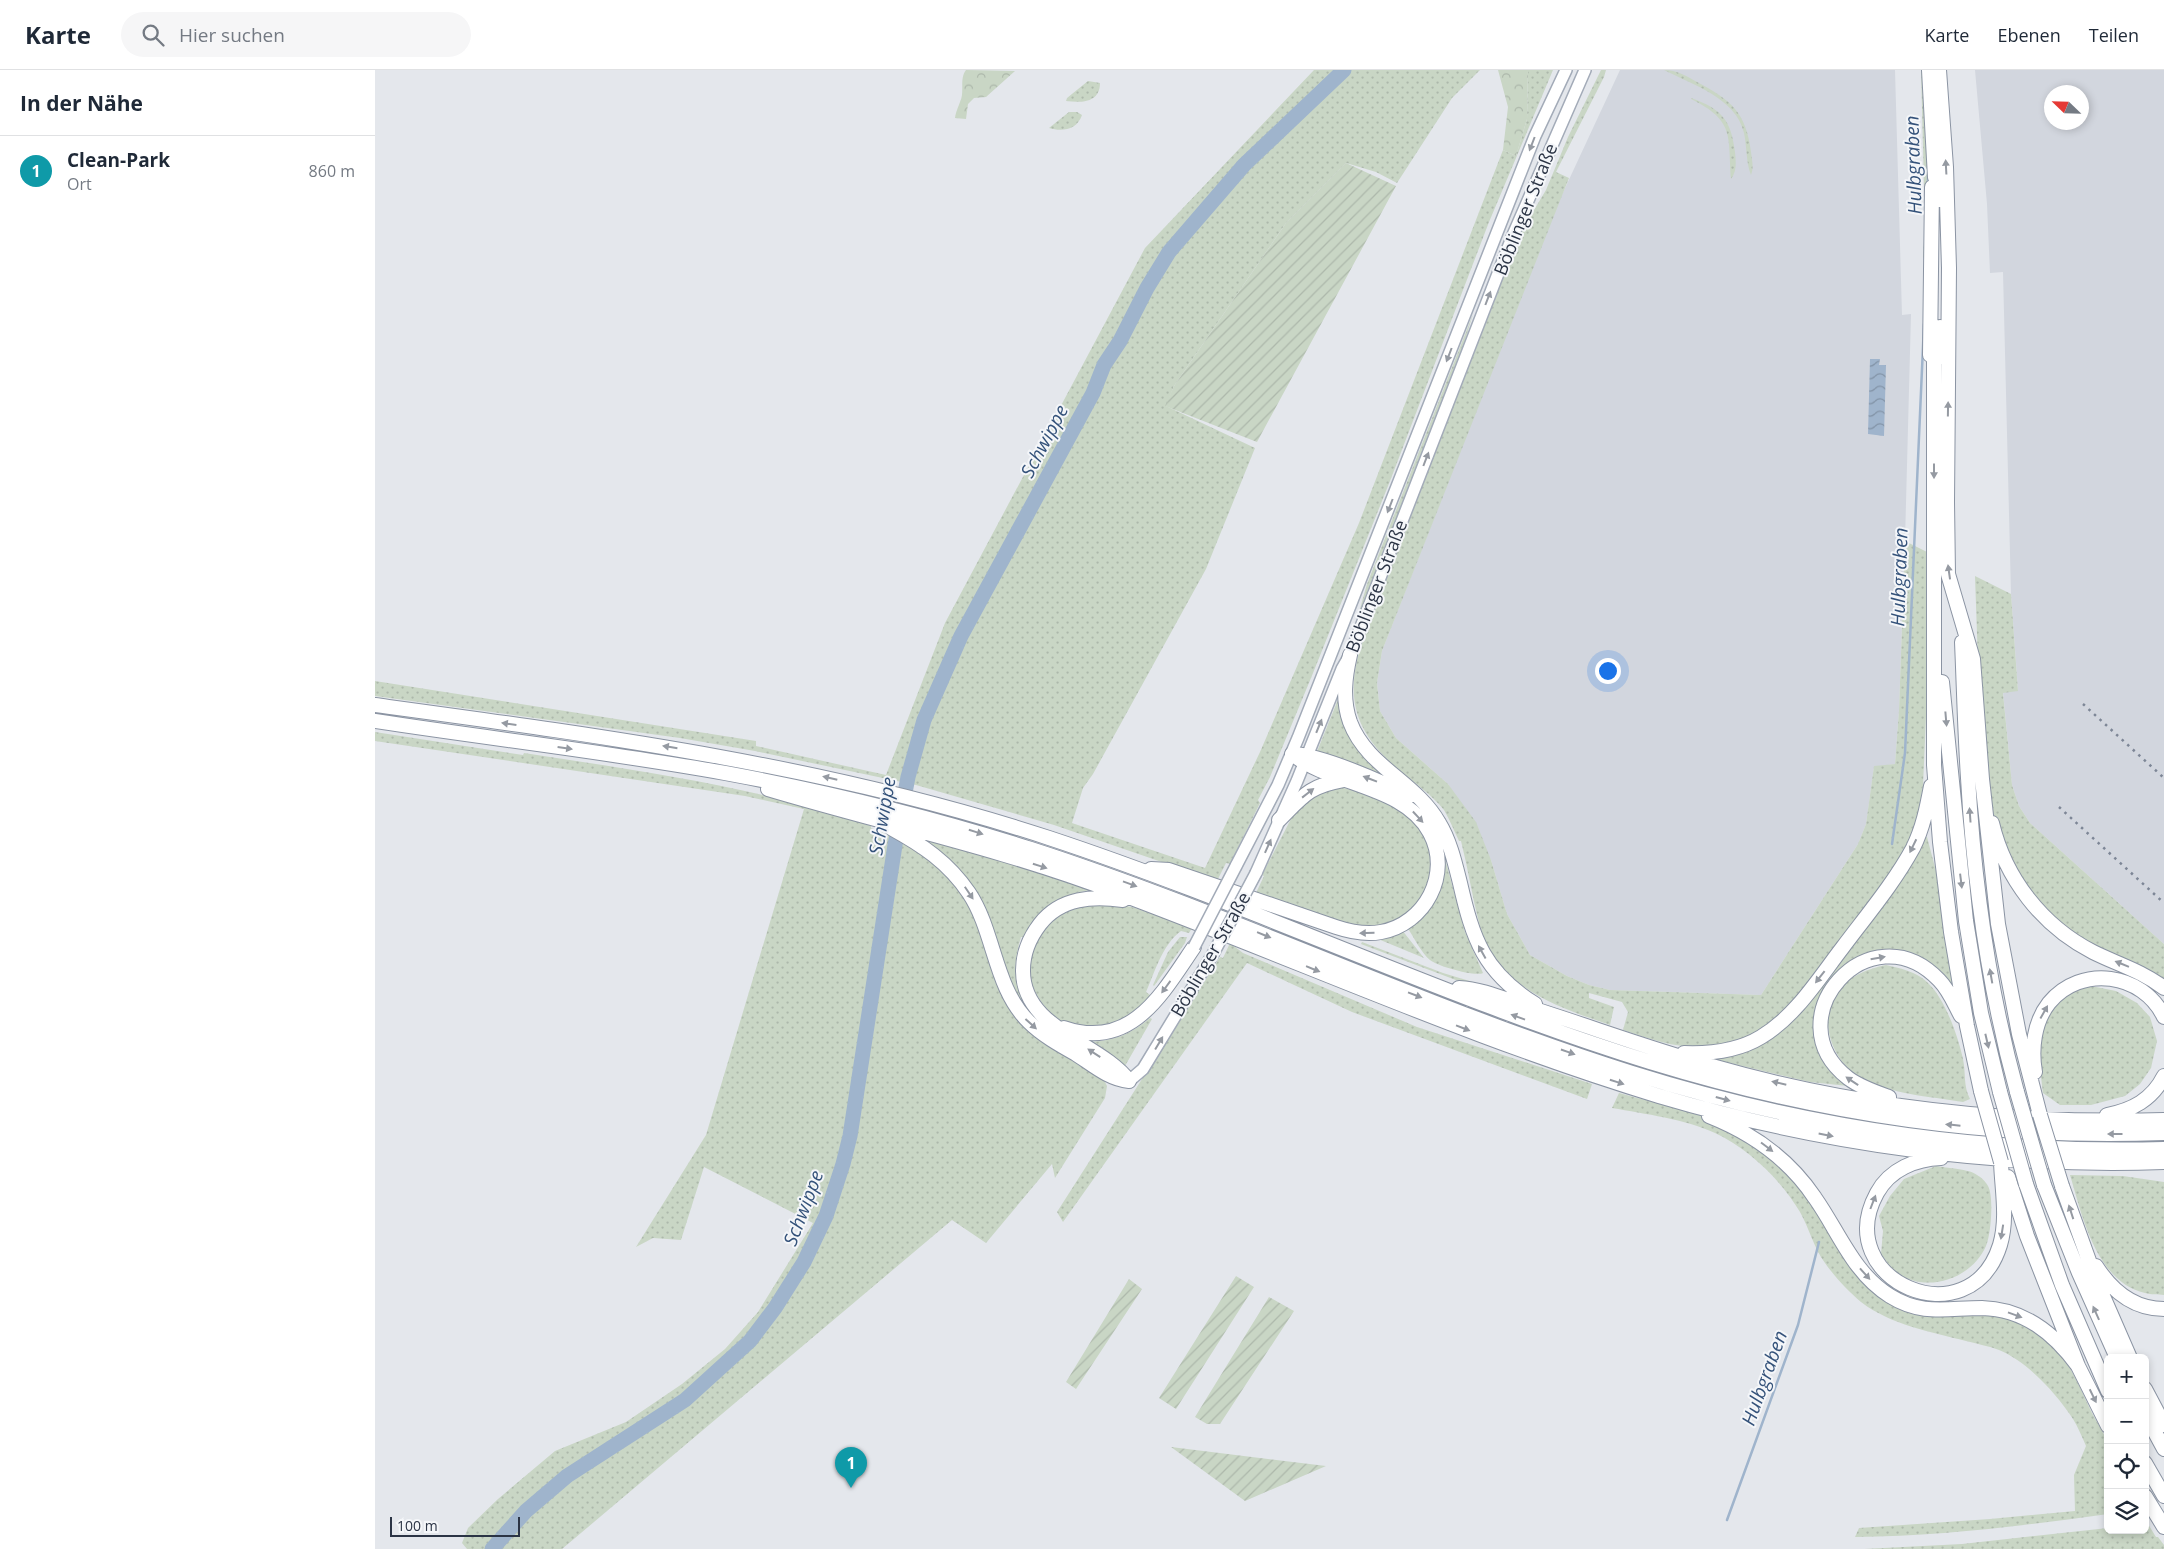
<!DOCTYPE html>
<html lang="de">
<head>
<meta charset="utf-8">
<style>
  :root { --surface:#fff; --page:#f6f6f7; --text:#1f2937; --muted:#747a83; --line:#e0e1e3; --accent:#1a73e8 }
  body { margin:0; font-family:"Open Sans",sans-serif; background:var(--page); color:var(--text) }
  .controls { position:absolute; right:15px; bottom:15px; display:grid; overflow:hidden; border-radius:8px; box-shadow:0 2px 8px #0003 }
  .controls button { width:45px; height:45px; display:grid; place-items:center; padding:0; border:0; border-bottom:1px solid var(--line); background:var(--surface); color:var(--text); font:25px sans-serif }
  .compass { position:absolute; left:1669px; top:15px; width:45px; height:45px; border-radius:50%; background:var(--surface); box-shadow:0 2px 8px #0003; rotate:293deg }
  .scale { position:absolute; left:15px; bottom:12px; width:130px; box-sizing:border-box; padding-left:5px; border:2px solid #2b3445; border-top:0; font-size:14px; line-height:18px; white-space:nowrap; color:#2b3445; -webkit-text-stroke:4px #f4f6f9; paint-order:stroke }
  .you { position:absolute; left:1232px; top:600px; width:18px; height:18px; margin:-12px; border:4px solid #fff; border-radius:50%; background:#1a73e8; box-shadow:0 0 0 8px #1a73e833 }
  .badge { display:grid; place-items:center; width:32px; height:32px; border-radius:50%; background:var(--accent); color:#fff; font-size:16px; font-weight:700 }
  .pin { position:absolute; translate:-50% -41px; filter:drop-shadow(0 1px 2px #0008) }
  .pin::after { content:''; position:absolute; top:26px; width:18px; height:15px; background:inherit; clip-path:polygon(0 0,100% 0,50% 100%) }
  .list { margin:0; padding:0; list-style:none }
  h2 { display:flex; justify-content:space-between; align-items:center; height:65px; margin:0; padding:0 20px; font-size:21px }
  h2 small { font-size:16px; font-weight:400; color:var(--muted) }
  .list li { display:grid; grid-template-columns:32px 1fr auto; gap:15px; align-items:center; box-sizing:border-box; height:70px; padding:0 20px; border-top:1px solid var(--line) }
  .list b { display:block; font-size:19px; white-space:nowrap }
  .list p { margin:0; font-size:16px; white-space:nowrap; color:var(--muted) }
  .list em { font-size:16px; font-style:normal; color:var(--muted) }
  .icon { flex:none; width:28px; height:28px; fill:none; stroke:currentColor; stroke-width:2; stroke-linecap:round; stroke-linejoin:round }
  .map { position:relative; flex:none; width:1789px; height:1479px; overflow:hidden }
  header { display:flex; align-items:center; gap:30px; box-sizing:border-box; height:70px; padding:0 25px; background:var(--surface); border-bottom:1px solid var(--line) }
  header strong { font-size:24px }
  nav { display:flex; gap:28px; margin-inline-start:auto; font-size:18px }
  .search { width:350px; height:45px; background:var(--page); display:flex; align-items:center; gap:12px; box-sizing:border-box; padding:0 18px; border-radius:28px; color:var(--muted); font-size:19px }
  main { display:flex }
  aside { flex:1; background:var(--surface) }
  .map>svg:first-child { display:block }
  .built { fill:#d2d6de; fill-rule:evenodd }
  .grass { fill:url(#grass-dots) }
  .forest { fill:url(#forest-crowns) }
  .garden { fill:url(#garden-furrows) }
  .water { fill:url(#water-waves) }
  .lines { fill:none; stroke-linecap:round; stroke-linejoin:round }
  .stream { stroke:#9fb4cc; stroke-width:2.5 }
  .river { stroke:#9fb4cc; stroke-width:15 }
  .major-casing { stroke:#a3abb8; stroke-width:14 }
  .highway-casing { stroke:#8b94a3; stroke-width:16 }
  .major { stroke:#fff; stroke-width:11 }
  .highway { stroke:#fff; stroke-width:14 }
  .rail { stroke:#7d8696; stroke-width:2.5; stroke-dasharray:2.5 5; stroke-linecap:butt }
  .major-bridge-casing { stroke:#a3abb8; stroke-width:14; stroke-linecap:butt }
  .highway-bridge-casing { stroke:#8b94a3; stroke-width:16; stroke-linecap:butt }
  .major-bridge { stroke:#fff; stroke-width:11 }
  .highway-bridge { stroke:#fff; stroke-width:14 }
  .oneway { fill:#959aa2 }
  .labels { text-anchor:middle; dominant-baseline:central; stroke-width:4; stroke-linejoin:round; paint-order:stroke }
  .street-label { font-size:18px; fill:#2b3445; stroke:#f4f6f9 }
  .water-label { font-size:19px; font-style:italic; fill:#34527a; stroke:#f4f6f9 }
</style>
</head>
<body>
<header>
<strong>Karte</strong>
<div class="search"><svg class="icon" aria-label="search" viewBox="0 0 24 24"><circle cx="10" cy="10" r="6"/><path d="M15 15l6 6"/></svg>Hier suchen</div>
<nav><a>Karte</a><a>Ebenen</a><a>Teilen</a></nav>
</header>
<main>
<aside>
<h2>In der Nähe<small></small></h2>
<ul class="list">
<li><span class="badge" style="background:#0f9aa8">1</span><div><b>Clean-Park</b><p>Ort</p></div><em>860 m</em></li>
</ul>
</aside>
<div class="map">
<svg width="1789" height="1479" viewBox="0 0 1789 1479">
  <defs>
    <pattern id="grass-dots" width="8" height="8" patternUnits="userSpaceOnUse" patternTransform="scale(1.25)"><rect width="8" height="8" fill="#c9d6c5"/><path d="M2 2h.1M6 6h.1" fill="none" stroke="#adb8ab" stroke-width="1.8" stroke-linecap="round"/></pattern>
    <pattern id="forest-crowns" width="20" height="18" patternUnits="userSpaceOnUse" patternTransform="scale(1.25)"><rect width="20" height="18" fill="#c9d6c5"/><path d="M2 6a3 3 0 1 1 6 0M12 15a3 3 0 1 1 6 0" fill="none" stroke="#adb8ab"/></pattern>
    <pattern id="garden-furrows" width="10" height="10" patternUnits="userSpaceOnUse" patternTransform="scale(1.25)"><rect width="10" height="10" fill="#c9d6c5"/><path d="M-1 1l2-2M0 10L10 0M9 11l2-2" fill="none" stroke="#adb8ab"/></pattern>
    <pattern id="water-waves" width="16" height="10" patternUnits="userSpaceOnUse" patternTransform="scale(1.25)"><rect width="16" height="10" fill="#9fb4cc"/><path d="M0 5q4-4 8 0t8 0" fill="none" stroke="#8293a7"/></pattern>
  </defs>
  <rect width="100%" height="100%" fill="#e4e7ec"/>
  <path class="built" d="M1245,0H1520L1527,245L1536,244L1530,471L1524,640L1520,694L1499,697L1491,754L1483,774L1386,925L1235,920L1214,915L1192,906L1155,885L1132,844L1116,790L1073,714L1021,668L1005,641L1002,613L1007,581L1178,144Z
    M1600,0H1789V874L1655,753L1644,736L1637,715L1628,622L1643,620L1636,524L1628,202L1615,203L1612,134ZM1676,22H1706V52H1676Z"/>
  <path class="grass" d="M939,0H1105L1077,28L1022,113L1001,102L971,93L911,153L799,316L791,336L880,378L831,499L718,704L708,718L697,753L830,798L885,682L984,453L1128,80L1141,86L1152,49L1153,0H1178L1114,152L1015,411L936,608L895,707L883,730L885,733L855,794L851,793L842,811L679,755L541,715L380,681L305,668L0,626V611L381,671V676L511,705L570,553L770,178Z
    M1226,0H1231L1229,7L1181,102L1194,108L1007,581L1002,613L1005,641L1021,668L1073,714L1101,752L1116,790L1132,844L1155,885L1192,906L1214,915L1235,920L1386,925L1483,774L1491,754L1499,696L1520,694L1524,640L1530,471L1558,485L1548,716C1545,732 1543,749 1537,764C1518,806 1487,841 1460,878C1440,904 1420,935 1393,956C1384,963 1374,968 1363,971C1322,985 1286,973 1248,960L1253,942L1247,932L1214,923V928L1239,937L1235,955C1180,936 1121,917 1104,853C1097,826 1093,798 1086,771H1084C1079,761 1075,750 1069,740C1057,725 1041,714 1026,702C978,661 969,628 988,568L1147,160L1171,120L1193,67Z
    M1289,0C1302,0 1311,6 1322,12C1356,30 1371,42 1376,82C1377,90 1379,98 1376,105C1371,93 1372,77 1369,63C1361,28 1318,15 1289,0Z
    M1546,0H1552L1558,120L1552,195L1548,186L1550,157Z
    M713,11L725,13C725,33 706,33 691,31L692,28Z
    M1316,28C1347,39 1356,50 1360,82C1361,92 1362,101 1356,109C1353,65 1360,51 1316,29Z
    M694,42H702L707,45C702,60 687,62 674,58Z
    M1098,244L1085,287L981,553L992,514Z
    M1600,506L1636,524L1643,621L1628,623L1637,715L1644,736L1655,753L1789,874V913L1718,877L1682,852L1645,808L1616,738L1603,593Z
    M964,627L969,639L1024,715L941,684Z
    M0,662L148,685L149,683C266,701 384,717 496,756V758L517,766L546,783L570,802L595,833L630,928L729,1010L732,1016L730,1028L680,1108L677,1094L611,1173L577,1150L187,1479H92L87,1473L93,1458L123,1429L180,1381L251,1352L307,1314L350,1279L383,1242L438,1153L329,1097L306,1170L278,1168L261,1177L331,1065L429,739L370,726L0,671Z
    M965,717L991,724L1025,738L1034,745L1049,764L1055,777L1057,790L1051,825L1029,850L994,860L880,825L889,806L887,805L919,743L938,723Z
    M551,767L713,817L716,820C685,824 663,839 648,867H646C630,921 651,931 686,966L667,955L655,945L647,934L632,904L614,848L550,771Z
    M1552,767L1561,801L1579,924C1573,914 1568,904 1559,897C1497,849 1409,921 1450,990C1456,1000 1464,1008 1473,1016L1435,1012L1338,989L1386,971L1548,768Z
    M1067,778L1090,862L1108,903C1100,907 1062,896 1055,890C1047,884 1038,866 1032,857L1040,851Z
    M736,832L760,838L817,858L814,863L806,861C787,875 780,902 771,922L775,925L782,919C775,927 769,937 762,944C745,958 709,959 690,951L688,953C648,925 639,875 682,845C687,842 693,836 698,834C709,831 725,833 736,832Z
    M1027,860L1049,888L1003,869Z
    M805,867H812L810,873L779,916L778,915L793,882Z
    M987,872L1068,903L1121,919L1086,912L986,874Z
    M855,873L868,883L1042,957L1217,1014L1212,1029L977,942L872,893L688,1152L682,1142L845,887L848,888Z
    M1511,895C1524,898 1543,902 1553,913C1570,929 1583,966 1588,989C1591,1003 1588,1016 1595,1029L1588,1032C1553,1026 1517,1025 1485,1007C1460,994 1444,955 1458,928C1467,909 1491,899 1511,895Z
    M1711,915L1741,921L1762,933L1775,947L1782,971L1776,998L1765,1014L1750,1026L1716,1035H1685L1668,1023C1664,992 1659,955 1684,931C1692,924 1702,920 1711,915Z
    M775,948L777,949L750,996L714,972C738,971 757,964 775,948Z
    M1244,1023C1289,1036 1340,1043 1378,1071C1404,1089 1423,1116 1441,1141C1462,1172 1472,1201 1503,1226C1523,1242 1552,1248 1577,1246C1585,1245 1592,1243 1600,1243C1669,1246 1689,1280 1715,1339C1720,1350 1731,1364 1733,1376C1735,1398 1733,1422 1733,1444C1648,1456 1566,1466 1480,1467L1484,1458L1615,1449L1700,1441L1699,1405L1711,1376C1707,1367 1703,1357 1698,1349C1681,1323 1653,1292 1624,1280C1614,1276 1602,1274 1591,1271C1556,1262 1516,1255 1486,1232C1474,1222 1459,1206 1450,1193C1439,1178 1434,1158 1425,1142C1406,1110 1374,1079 1340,1063C1310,1049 1270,1044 1237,1038Z
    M1561,1096C1571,1098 1595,1099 1602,1105C1606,1107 1611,1112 1613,1116C1619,1126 1616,1165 1611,1176C1596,1210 1550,1224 1521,1202C1515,1198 1511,1190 1506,1184L1508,1161L1504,1146L1515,1126L1529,1109Z
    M1695,1105L1748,1106L1789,1112V1225C1783,1224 1776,1225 1770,1223C1721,1212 1707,1145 1695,1105Z
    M1770,1454H1773L1781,1467H1783L1789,1475V1479H1489L1587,1474L1733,1458V1460H1770Z"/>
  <path class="forest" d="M591,0L640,1L611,27L599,28L593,34L591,49L580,48C581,41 583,38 585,32C590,22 584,9 591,0Z
    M1123,0H1153L1152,49L1141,86L1128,80L1133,37Z"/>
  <path class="garden" d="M971,93L1021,116L882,372L790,336L799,316L911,153Z
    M861,1206L879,1217L801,1339L784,1328Z
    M754,1209L767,1219L701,1319L691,1312Z
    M894,1227L919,1241L845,1354H832L820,1347Z
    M796,1377L951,1396L870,1431Z"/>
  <path class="water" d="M1495,289H1505L1504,295H1511L1509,366L1493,364Z"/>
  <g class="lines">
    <path class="stream" d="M1553,95V115
      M1517,774L1530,683L1549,254
      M1352,1450L1423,1255L1444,1172"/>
    <path class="river" d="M117,1479L151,1441L192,1406L310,1330L375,1271L400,1238L429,1192L451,1146L468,1094L475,1066L520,775L533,707L549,650L586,566L718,323L729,295L745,271L772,218L794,182L869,95L969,0"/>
    <defs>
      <path id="major" d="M861,796L903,715L923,668L1160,66L1191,0
        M881,803L922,711L967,599L975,585L1138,165L1210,0
        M754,1011L768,999L838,884"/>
      <path id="highway" d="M1554,0L1560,107L1564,118V130
        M1564,0L1571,97L1574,198L1572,432L1573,504L1598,589L1607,709L1623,854L1644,964L1665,1045
        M1565,257L1564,283L1559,292V695L1565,772L1576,862L1592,956L1606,1021
        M1555,285L1557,117
        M1587,572C1589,618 1590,663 1593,708C1599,814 1614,920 1642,1022
        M975,585C970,607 967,629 975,652C992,697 1041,712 1064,753C1075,771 1080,793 1085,813C1098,870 1109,902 1160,934
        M1567,612L1591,851L1606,943L1625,1022
        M0,635C228,666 455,696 674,768C877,835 1071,929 1275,992C1441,1043 1616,1070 1789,1063
        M0,651C117,669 234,682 350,703C453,722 556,747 656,779C860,845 1053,939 1257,1003C1429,1057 1609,1084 1789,1079
        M919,684C948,686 1008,712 1034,726
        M393,719C510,754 629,779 743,823C923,890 1099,970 1284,1026C1446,1074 1619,1098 1789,1092
        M904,750C928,726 934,716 968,710
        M1617,753C1630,808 1667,856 1718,882C1742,894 1767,901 1789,918
        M516,758C547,775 573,792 594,823C620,862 619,918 654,952C667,965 685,975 701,984C718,995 734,1009 754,1011
        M776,799L794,800L961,857C976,862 990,865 1006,862C1050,854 1077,804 1055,763C1030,715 957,716 917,684
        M748,830C718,826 686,827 665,854C655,867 648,883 648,900C647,959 726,973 754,1011
        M1084,918C1108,919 1131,930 1153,937C1214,956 1275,979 1337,996C1483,1038 1638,1054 1789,1050
        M689,958C756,981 787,924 819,877
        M1309,983C1336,984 1363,981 1386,967C1421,946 1444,908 1468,877C1492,845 1519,813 1538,778C1548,758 1552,737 1556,716
        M1660,1002C1656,979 1659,952 1674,933C1706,894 1768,903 1789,947
        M1514,1027C1500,1022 1485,1017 1473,1008C1397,949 1495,838 1564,910C1574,920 1579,933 1586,946
        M1732,1045C1757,1040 1777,1030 1789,1006
        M1334,1046C1377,1063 1414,1089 1440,1128C1464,1162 1478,1203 1515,1226C1547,1246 1572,1238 1607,1238C1649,1239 1679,1263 1703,1296
        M1566,1088C1541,1089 1515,1099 1502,1123C1454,1211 1595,1271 1625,1175C1633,1148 1627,1120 1626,1092
        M1633,1107L1652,1166L1703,1296L1733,1356
        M1651,1114L1687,1215L1733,1321
        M1669,1115L1704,1203L1742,1288
        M1687,1116L1721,1210L1755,1288
        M1721,1196C1737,1221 1758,1239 1789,1239
        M1770,1319L1789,1355
        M1770,1344L1789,1379
        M1770,1393L1789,1426
        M1770,1426L1789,1457"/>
    </defs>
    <use href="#major" class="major-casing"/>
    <use href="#highway" class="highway-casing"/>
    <use href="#major" class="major"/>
    <use href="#highway" class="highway"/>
    <path class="rail" d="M1708,634L1789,708
      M1684,737L1789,833"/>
    <defs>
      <path id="major-bridge" d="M819,877L861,796
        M838,884L881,803"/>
      <path id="highway-bridge" d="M1606,1021L1626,1092
        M1625,1022L1651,1114
        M1642,1022L1669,1115
        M1665,1045L1687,1116"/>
    </defs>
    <use href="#major-bridge" class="major-bridge-casing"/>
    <use href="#highway-bridge" class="highway-bridge-casing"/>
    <use href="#major-bridge" class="major-bridge"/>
    <use href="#highway-bridge" class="highway-bridge"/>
  </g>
  <defs><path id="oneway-solid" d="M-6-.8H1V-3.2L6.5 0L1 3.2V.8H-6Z" transform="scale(1.25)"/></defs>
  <g class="oneway">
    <use href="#oneway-solid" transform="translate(1157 74) rotate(111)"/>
    <use href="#oneway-solid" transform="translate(1571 97) rotate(-93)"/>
    <use href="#oneway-solid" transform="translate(1113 228) rotate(-69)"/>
    <use href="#oneway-solid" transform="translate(1074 285) rotate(111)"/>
    <use href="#oneway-solid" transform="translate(1573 339) rotate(-89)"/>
    <use href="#oneway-solid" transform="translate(1051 389) rotate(-69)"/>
    <use href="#oneway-solid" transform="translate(1559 401) rotate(90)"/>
    <use href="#oneway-solid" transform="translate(1015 436) rotate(111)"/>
    <use href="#oneway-solid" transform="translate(1574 502) rotate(-98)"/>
    <use href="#oneway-solid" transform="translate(1571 649) rotate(85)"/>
    <use href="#oneway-solid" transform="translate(134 654) rotate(-172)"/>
    <use href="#oneway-solid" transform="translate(944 656) rotate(-68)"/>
    <use href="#oneway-solid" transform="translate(295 677) rotate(-171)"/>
    <use href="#oneway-solid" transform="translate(190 678) rotate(8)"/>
    <use href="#oneway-solid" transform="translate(455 708) rotate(-167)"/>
    <use href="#oneway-solid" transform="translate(995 709) rotate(-159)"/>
    <use href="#oneway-solid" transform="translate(933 723) rotate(-38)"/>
    <use href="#oneway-solid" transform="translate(1595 745) rotate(-94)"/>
    <use href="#oneway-solid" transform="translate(1043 747) rotate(47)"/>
    <use href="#oneway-solid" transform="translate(601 762) rotate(17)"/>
    <use href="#oneway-solid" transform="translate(893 776) rotate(-66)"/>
    <use href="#oneway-solid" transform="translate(1538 776) rotate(116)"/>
    <use href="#oneway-solid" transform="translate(665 796) rotate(18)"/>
    <use href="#oneway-solid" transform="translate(1586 811) rotate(83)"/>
    <use href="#oneway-solid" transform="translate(755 814) rotate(20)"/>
    <use href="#oneway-solid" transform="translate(594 823) rotate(56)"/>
    <use href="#oneway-solid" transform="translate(992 863) rotate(179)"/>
    <use href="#oneway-solid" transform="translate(889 865) rotate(22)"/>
    <use href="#oneway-solid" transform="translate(1107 882) rotate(-119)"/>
    <use href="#oneway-solid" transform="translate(1503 888) rotate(-10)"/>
    <use href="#oneway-solid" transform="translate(1747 894) rotate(-158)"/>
    <use href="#oneway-solid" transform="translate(938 899) rotate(22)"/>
    <use href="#oneway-solid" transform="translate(1616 906) rotate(-100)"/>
    <use href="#oneway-solid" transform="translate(1445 907) rotate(128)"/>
    <use href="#oneway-solid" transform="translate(791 917) rotate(126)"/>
    <use href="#oneway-solid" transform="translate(1040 925) rotate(21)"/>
    <use href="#oneway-solid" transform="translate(1669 942) rotate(-61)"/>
    <use href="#oneway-solid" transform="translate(1143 947) rotate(-160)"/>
    <use href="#oneway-solid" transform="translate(656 954) rotate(42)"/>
    <use href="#oneway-solid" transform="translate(1088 958) rotate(21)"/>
    <use href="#oneway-solid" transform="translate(1612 971) rotate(77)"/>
    <use href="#oneway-solid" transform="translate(784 973) rotate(-59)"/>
    <use href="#oneway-solid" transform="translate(1193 982) rotate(19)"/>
    <use href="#oneway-solid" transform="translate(719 983) rotate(-147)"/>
    <use href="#oneway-solid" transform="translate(1477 1011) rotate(-146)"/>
    <use href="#oneway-solid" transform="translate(1242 1012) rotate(18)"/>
    <use href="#oneway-solid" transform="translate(1404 1013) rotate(-167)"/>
    <use href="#oneway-solid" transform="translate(1348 1029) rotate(15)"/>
    <use href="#oneway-solid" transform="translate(1578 1055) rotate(-174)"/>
    <use href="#oneway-solid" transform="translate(1740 1064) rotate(-180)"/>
    <use href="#oneway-solid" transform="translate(1451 1065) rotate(11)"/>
    <use href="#oneway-solid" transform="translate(1392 1077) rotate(37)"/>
    <use href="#oneway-solid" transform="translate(1498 1132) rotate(-69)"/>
    <use href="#oneway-solid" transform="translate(1696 1142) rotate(-108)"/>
    <use href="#oneway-solid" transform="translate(1627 1162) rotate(99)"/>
    <use href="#oneway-solid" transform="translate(1490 1204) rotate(48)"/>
    <use href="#oneway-solid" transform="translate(1721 1243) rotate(-114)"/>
    <use href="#oneway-solid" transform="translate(1640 1245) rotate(20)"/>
    <use href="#oneway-solid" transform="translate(1718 1326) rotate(64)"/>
  </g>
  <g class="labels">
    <g class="street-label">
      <text transform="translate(1150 139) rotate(-68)">Böblinger Straße</text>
      <text transform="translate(1001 516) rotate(-69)">Böblinger Straße</text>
      <text transform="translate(835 884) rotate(-60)">Böblinger Straße</text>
    </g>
    <g class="water-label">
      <text transform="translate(1538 95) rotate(-92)">Hulbgraben</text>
      <text transform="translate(669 371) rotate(-62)">Schwippe</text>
      <text transform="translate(1524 507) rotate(-88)">Hulbgraben</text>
      <text transform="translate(507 746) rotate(-80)">Schwippe</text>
      <text transform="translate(428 1138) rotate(-69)">Schwippe</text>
      <text transform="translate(1389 1308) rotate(-70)">Hulbgraben</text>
    </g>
  </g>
</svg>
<div class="controls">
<button>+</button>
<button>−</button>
<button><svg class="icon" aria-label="locate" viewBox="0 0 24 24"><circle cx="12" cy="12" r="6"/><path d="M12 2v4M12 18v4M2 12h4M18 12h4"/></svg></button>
<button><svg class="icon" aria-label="layers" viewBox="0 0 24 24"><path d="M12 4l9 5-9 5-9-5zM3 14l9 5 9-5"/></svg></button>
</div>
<svg class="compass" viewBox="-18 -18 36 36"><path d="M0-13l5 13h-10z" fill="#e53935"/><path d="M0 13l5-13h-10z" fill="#747a83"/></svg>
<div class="scale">100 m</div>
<div class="you"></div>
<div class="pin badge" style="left:476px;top:1418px;background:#0f9aa8">1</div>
</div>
</main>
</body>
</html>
